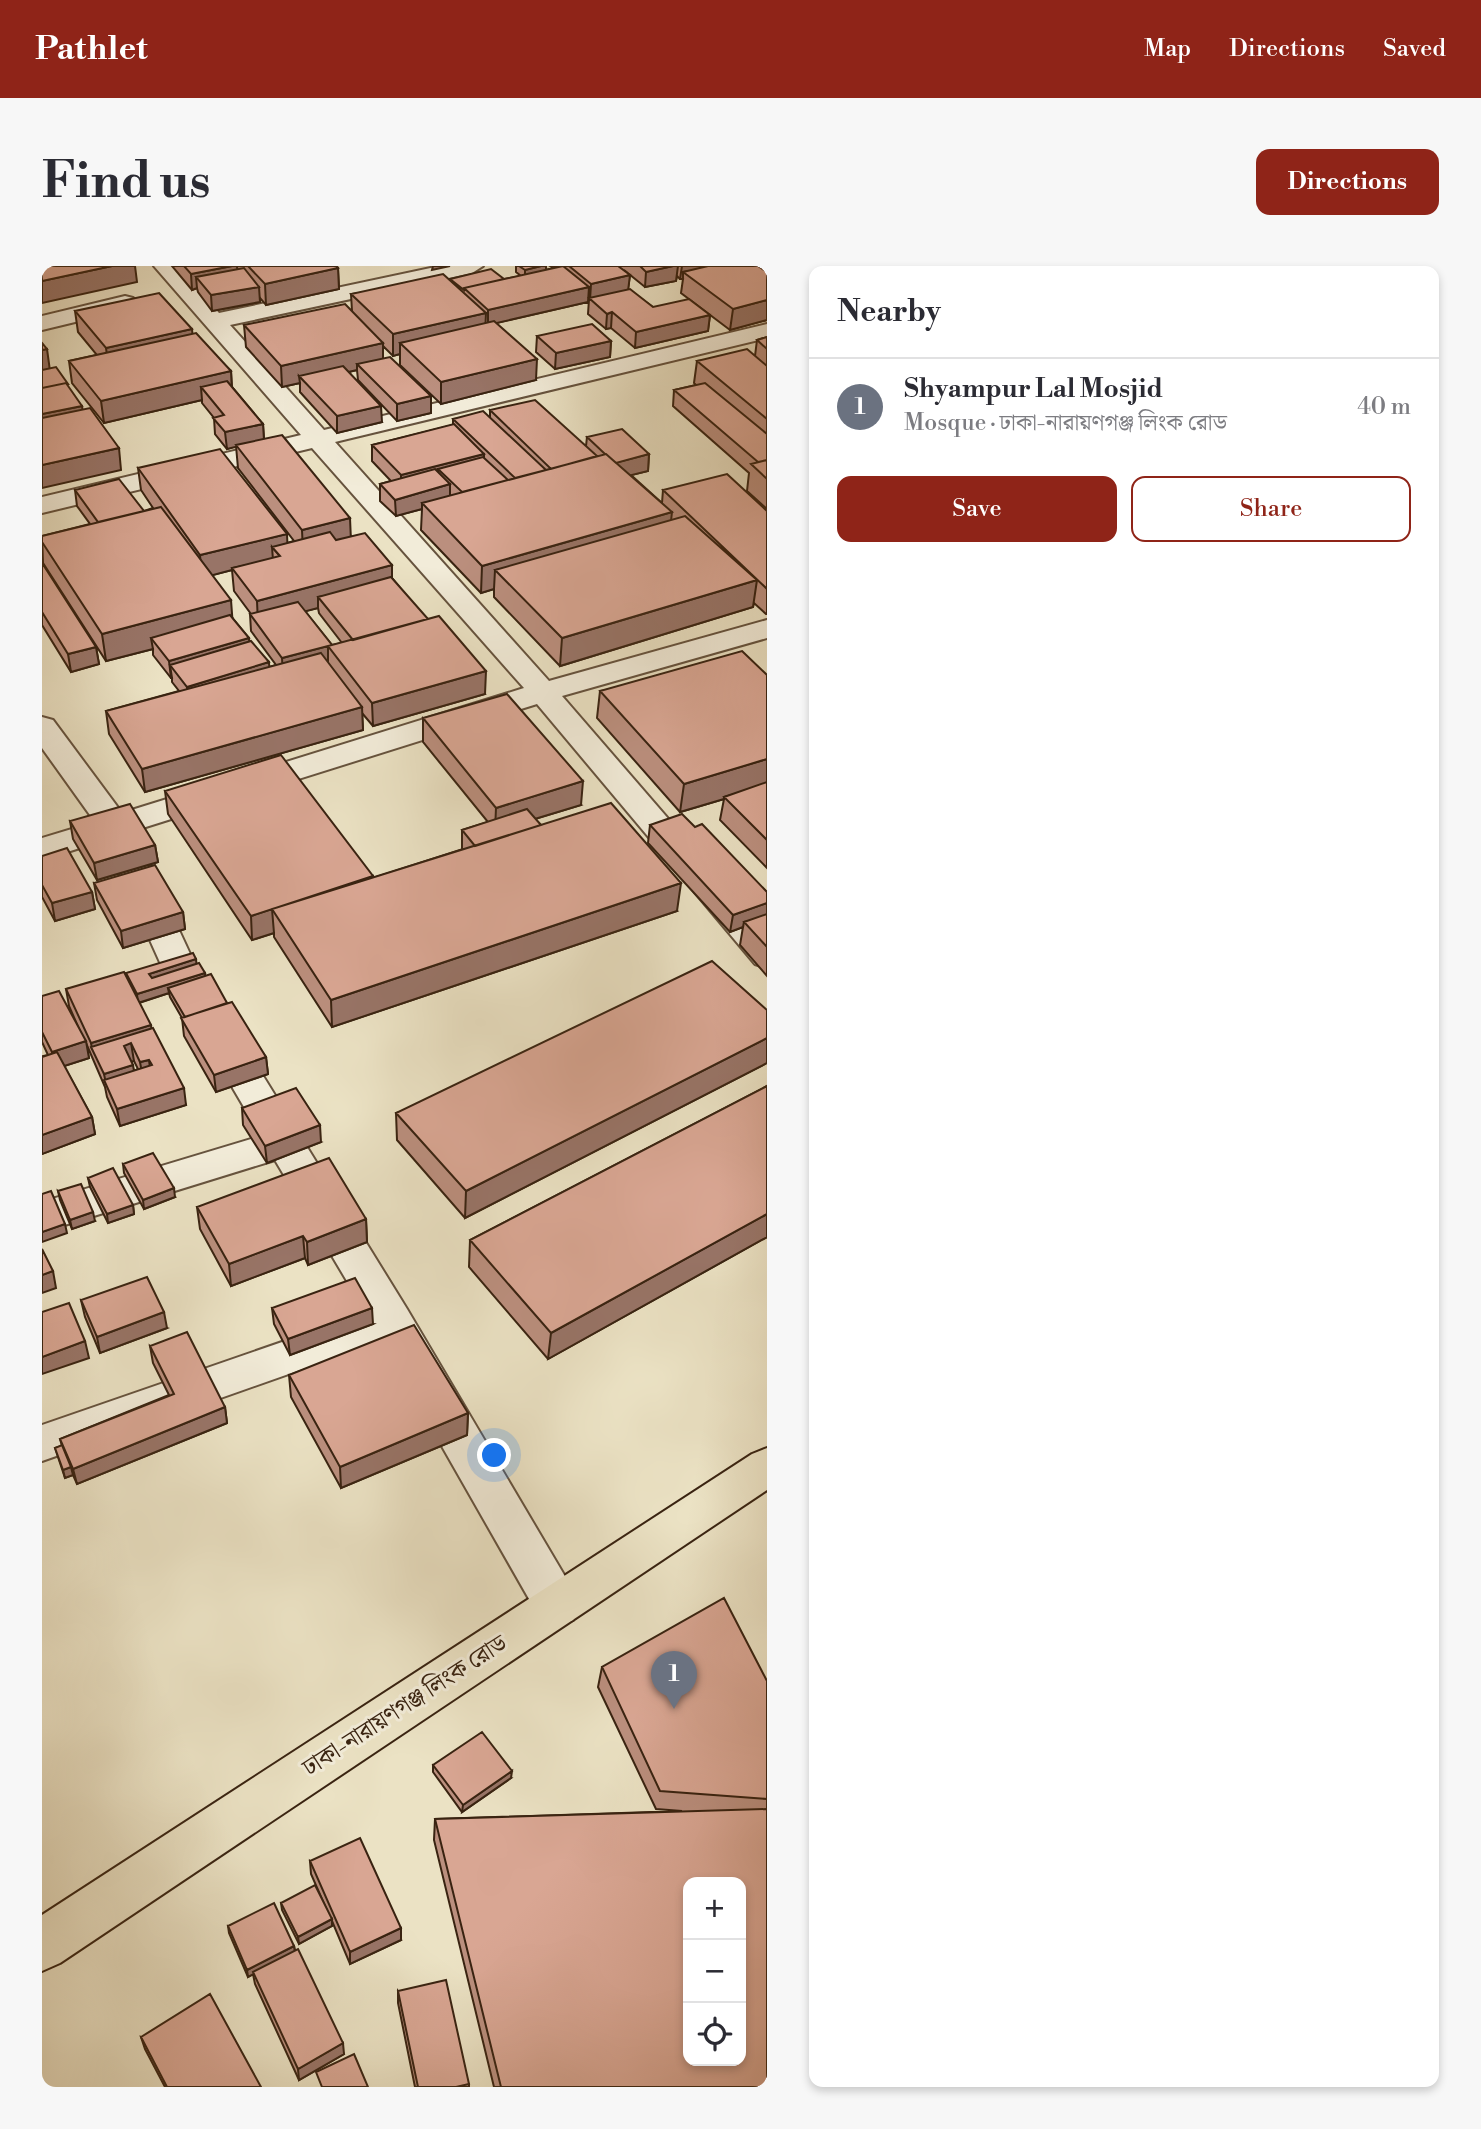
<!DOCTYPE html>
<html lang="en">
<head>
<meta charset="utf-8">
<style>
  :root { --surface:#fff; --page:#f7f7f7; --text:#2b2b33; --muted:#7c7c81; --line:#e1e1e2; --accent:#8f2418 }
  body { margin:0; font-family:"Libre Bodoni","Noto Serif Bengali",serif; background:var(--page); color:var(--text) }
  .controls { position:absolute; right:21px; bottom:21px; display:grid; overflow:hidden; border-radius:14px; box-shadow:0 4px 10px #0003 }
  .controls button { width:63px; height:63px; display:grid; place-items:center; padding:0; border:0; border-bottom:2px solid var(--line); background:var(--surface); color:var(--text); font:35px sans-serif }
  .you { position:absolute; left:453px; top:1190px; width:24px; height:24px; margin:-18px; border:5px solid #fff; border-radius:50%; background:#1a73e8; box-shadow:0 0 0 10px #1a73e833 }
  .badge { display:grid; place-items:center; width:46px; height:46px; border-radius:50%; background:var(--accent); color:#fff; font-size:23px; font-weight:700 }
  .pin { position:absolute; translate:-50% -58px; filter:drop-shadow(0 2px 4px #0008) }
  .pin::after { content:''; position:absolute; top:37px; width:24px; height:21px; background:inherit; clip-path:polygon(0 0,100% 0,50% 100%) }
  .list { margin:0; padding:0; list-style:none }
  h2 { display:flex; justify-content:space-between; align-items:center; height:91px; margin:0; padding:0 28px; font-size:30px }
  h2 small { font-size:23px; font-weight:400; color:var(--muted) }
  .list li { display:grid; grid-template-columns:46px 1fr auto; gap:21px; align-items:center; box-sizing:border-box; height:98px; padding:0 28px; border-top:2px solid var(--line) }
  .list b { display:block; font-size:26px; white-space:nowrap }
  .list p { margin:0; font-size:23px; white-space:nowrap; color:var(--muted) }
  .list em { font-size:23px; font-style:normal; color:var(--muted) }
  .actions { display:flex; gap:14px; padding:21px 28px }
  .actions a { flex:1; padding:16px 0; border:2px solid var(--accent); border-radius:14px; text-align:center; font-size:24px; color:var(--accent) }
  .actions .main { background:var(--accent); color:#fff }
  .icon { flex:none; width:38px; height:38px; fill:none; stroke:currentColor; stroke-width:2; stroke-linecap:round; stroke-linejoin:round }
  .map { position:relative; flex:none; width:725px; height:1821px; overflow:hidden; border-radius:14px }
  header { display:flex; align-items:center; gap:42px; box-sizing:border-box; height:98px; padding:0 35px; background:var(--accent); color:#fff }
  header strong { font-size:33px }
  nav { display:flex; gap:38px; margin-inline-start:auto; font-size:24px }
  .intro { display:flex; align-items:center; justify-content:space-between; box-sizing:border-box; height:168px; padding:0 42px }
  h1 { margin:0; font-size:49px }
  .button { padding:18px 32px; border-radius:14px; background:var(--accent); color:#fff; font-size:24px; font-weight:700 }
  main { display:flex; gap:42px; padding:0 42px }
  aside { flex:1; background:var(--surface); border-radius:14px; box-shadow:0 4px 10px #0003 }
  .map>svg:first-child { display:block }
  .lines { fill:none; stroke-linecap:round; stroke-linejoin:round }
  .minor-casing { stroke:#66533e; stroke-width:4 }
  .trunk-casing { stroke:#392311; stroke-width:4 }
  .minor { fill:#f2ecd9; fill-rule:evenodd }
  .trunk { fill:#ebe2c4; fill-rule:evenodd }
  .wall { fill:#bb8f7e; stroke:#392311; stroke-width:2; fill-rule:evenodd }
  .shaded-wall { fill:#987467; stroke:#392311; stroke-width:2 }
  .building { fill:#d9a693; stroke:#392311; stroke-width:2; fill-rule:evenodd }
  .labels { text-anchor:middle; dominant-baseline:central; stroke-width:6; stroke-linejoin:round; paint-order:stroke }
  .near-street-label { font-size:24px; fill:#392311; stroke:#f2ecd9 }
</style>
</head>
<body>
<header>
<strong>Pathlet</strong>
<nav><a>Map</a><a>Directions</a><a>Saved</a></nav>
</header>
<div class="intro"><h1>Find us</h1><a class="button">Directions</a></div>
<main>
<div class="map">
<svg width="725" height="1821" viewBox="0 0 725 1821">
  <rect width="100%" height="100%" fill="#ebe2c4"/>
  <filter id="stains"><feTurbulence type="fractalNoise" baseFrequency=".00286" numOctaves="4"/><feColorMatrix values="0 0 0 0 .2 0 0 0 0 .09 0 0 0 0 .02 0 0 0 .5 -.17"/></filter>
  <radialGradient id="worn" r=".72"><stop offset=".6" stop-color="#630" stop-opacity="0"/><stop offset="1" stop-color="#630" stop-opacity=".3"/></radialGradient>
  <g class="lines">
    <defs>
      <path id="minor" d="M112,0H135L177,47L398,0H441L430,7L188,59L282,164L725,58V72L293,176L507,415L725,354V372L520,430L725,667V702L713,698L495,438L91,565L155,703L365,1043L531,1324L538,1339L531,1354L515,1360L499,1354L340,1075L0,1195V1159L324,1047L233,894L0,966V936L219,870L121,703L63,574L0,594V572L53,556L0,482V451L11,454L80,547L482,422L270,182L0,247V231L259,169Z
        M83,30L91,32L95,37L91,42L0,64V50Z"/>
      <path id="trunk" d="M725,1182V1224L18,1697L0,1705V1649L710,1188Z"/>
    </defs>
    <use href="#minor" class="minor-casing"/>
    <use href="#trunk" class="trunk-casing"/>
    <use href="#minor" class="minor"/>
    <use href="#trunk" class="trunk"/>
  </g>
  <path class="wall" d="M130,0H294L296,2L297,23L224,39L218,32V36L170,45L156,26L155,22L150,24Z
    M474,0H504V4L511,2L508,0H723L718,1L725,6V54L688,64L639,27L641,13H638L635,10L634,15L603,21L582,4L588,9L586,23L611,41L668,49L666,65L593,82L569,62L564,63L546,48L547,33L546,32V36L454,57L494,114L399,138L358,99V88L351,90L341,80V92L389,130V147L355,155L316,114L315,104L307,106L340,156L295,167L258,126V117L240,121L204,81L202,59L310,45L309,28L408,14V13H462L479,10L474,6Z
    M33,45L150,63V68L189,105L190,121L221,158L222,173L309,270L350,299V312L443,428L331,460L320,447L321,464L103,526L67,468L64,445L137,425L130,416V412H129L111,389V383L64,395L1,297L0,270L48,258L35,240L33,224L102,245L111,242L99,224L96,202L245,268V277L252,275L196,202L194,180L185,183L173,168L172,152L160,137V134L62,157L30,117L27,95L55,89L36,66ZM190,304L192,325L209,348H208L209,365L234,399L227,401V396L207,376V372L191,353L170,309ZM276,342L277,347L300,377L290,379L263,345Z
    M495,70L569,75L568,91L513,103L494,86Z
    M725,71V243L705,225L707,207L631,140L632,124L654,119L652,117L655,95L713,90L715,74Z
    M448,144L544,180L545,171L607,188L606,205L589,209L620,237L621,224L725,245V348H724L712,337L711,341L518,400L452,331V323L439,327L379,264L380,243L354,250L338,235V218L349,215L330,195V179L411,159V153L448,151Z
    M0,297L54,381L57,398L29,406L0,359Z
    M725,409V602L678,554L682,533L638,546L555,452L558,425Z
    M381,452L539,539L493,553L499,559L635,645L290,761L232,671V667L210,674L126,548L123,525L331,610V612L421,583L420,582V564L446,556L381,476Z
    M28,555L113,579L116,596L55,614L31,573Z
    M608,559L653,561L725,626V710L698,679L701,661L688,666L606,577Z
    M0,590L50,626L53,643L13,655L0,631Z
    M52,617L141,646L143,663L81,682L55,634Z
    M155,698L163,707V710L185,737L224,791L226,808L174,826L142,770L140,752L128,731L127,727L97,737L144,839L78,860L65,831L63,821L44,777L47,792L22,800L50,851L53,868L0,888L1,790L6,789L0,776V730L38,765L27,740L24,723L85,712L84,707ZM89,795H92L96,803L92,805Z
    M725,744V797L423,952L355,874L354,847Z
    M725,820V971L506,1093L427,1001L428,974Z
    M200,842L279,876L225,897L201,859Z
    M81,898L133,931L102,943L82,907Z
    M46,912L91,939L92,948L66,957L48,921Z
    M16,925L53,955L30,963L18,934Z
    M155,941L324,953L325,976L266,999L263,992L189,1020L158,963Z
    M39,1034L125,1062L58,1087L43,1051Z
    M230,1042L331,1058L248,1089L232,1058Z
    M108,1080L183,1141L185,1157L35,1218L31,1209L23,1212L13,1182L20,1180L18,1173L127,1129L111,1097Z
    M247,1109L426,1147L425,1169L299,1222L249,1131Z
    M560,1401L725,1415V1821H452L392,1574L393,1553L640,1545L614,1543L556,1421Z
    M391,1499L469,1512L420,1546L391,1506Z
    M268,1595L359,1674L308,1698L290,1655V1660L257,1678L240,1644L239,1637L284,1642L269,1608Z
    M186,1660L252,1680L253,1684L302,1788L257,1814L213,1718L211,1708L206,1711L187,1667Z
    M356,1725L427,1818V1821H373L356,1737Z
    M99,1771L219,1821H123L103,1783Z"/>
  <path class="shaded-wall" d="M70,0H93L95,16L0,37V15Z
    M190,0H195L196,15L154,11L155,22L150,24L149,8Z
    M391,0H408L390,4Z
    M499,0H504V7L483,13V4Z
    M631,0H636L634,15L603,21L604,6Z
    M640,0H689L641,6V13H638Z
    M296,2L297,23L224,39L223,18Z
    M588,9L586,25L548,34L549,18Z
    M217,21L218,36L170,45L169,29Z
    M547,21L546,36L446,59V44Z
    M725,34V54L688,64L691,43Z
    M570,46L569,62L564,63L565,48Z
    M444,47L443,68L358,77V88L351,90V68Z
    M668,49L666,65L593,82L594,66Z
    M150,63L152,85L67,104L64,82Z
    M569,75L568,91L513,103L514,87Z
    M341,77V98H315V104L263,116L257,110L258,117L240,121L239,100Z
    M5,83L8,105L0,106V84Z
    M495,93L494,114L399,138V116Z
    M189,105L190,127L159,121L160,134L62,157L59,135Z
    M389,130V147L355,155V138Z
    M40,140L43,161L0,171V148Z
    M339,140L340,156L295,167V150Z
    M221,158L222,174L185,183L183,166Z
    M77,182L79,204L0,222V199Z
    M442,188V204L396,203V216L359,226V209Z
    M607,188L606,205L570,214L572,197Z
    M408,218V235L380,237V243L354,250L353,234Z
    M630,246L627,273L453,304L452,323L439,327L440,300Z
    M308,252L309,275L261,286L260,264Z
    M245,268L246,291L238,290L230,281L231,294L190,302V304L160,312L158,289Z
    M350,299V322L276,331V342L216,358L215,335Z
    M715,314L711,341L518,400L520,372Z
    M189,334L191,361L109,372L111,383L64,395L60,368Z
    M207,372L208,389L128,399L130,412H129L127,395Z
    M286,380V397L241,409L240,392Z
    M54,381L57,398L29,406L26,388Z
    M227,396L228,413L147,438L145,421Z
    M444,405L443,428L331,460L330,437Z
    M320,441L321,464L103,526L100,503Z
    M725,493V519L682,531V533L638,546L642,518Z
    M541,515L539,539L453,565L454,542Z
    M113,579L116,596L55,614L52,597Z
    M331,610V633L230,643L232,667L210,674L209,650Z
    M639,617L635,645L290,761L289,734Z
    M50,626L53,643L13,655L10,637Z
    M725,637V653L702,656L701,661L688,666L691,649Z
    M141,646L143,663L81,682L79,665Z
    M154,693L155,703L108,717L107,708Z
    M163,707L164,716L126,722L127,727L96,737L95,728Z
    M109,759L111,777H89L92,795L84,797L50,783L49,777Z
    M725,772V797L423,952L424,925Z
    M44,775L47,792L13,803L10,786Z
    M224,791L226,808L174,826L172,809Z
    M107,794L109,811L101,813L98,796Z
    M91,799L94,817L64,818L62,808Z
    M142,822L144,839L78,860L75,843Z
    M50,851L53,868L0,888V869Z
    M278,859L279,876L225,897L223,880Z
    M132,922L133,931L102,943L101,934Z
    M91,939L92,948L66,957L65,948Z
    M51,946L53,955L30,963L28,954Z
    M725,948V971L506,1093L509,1067Z
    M324,953L325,976L266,999L265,976Z
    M23,958L25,967L0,976V966Z
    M261,970L263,992L189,1020L187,998Z
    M11,1005L14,1022L0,1027V1009Z
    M330,1042L331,1058L248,1089L246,1073Z
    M122,1046L125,1062L58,1087L55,1071Z
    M43,1075L47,1092L0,1108V1091Z
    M183,1141L185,1157L35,1218L31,1203Z
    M426,1147L425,1169L299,1222L298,1201Z
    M29,1201L31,1209L23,1212L21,1204Z
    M470,1505L469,1512L420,1546L421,1539Z
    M290,1653V1660L257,1678L256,1671Z
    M359,1662V1674L308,1698V1686Z
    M252,1680L253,1687L206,1711L205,1704Z
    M301,1777L302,1788L257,1814L256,1803Z"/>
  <path class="building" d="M0,0H70L0,15Z
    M142,0H190L149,8Z
    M206,0H294L296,2L223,18Z
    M477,0H499L483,4Z
    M521,0L547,21L446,44L422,22Z
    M527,0H576L588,9L549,18Z
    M598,0H631L604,6Z
    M666,0H716L725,6V34L691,43L641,6Z
    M202,2L217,21L169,29L154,11Z
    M449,3L462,13L422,22V24L408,13Z
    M401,8L444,47L351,68L309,28Z
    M588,23L611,41L647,33L668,49L594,66L570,46L565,48L547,32Z
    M117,27L150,63L64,82L33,45Z
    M303,38L341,77L239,100L202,59Z
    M452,55L495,93L399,116L358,77Z
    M550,58L569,75L514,87L495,70Z
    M154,67L189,105L59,135L27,95Z
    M725,71V83L715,74Z
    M0,77L5,83L0,84Z
    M705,83L725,100V153L655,95Z
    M348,91L389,130L355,138L315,98Z
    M301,100L339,140L295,150L257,110Z
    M14,101L26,118H25L24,117L0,122V104Z
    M185,115L221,158L183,166L171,152L182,149L159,121Z
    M24,117L40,140L0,148V122Z
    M663,117L725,168V194L716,196L632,124Z
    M493,134L555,190L509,203L448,144Z
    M48,142L77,182L0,199V152Z
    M441,145L504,204L473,212L411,153Z
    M412,158L442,188L359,209L330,179Z
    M580,163L607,188L574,197L564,188H563L545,171Z
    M240,169L308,252L260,264L194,179Z
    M178,183L245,268L158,289L96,202Z
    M564,188L630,246L440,300L380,237Z
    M441,191L466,214L420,226L396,203Z
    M725,194V213L709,198Z
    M393,203L408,218L353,234L338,218Z
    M685,208L725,245V323L621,224Z
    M77,213L102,245L56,256L33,224Z
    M119,241L189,334L60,368L0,276V270Z
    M643,250L715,314L520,372L453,304Z
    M288,266L294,274L323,267L350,299L215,335L190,302L238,290L230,281Z
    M0,297L54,381L26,388L0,346Z
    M349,311L386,353L311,374L276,331Z
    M256,336L290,379L240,392L208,348Z
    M188,349L207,372L127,395L109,372Z
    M397,350L444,405L330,437L286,380Z
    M209,375L227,396L145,421L128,399Z
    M700,385L725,409V493L642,518L558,425Z
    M279,387L320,441L100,503L64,445Z
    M465,428L541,515L454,542L381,452Z
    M239,489L331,610L209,650L123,525Z
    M725,516V574L682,531Z
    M569,537L639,617L289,734L230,643Z
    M88,538L113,579L52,597L28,555Z
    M485,543L499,559L433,580L420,564Z
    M640,548L653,561L660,558L725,626V637L691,649L608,559Z
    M25,582L50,626L10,637L0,619V590Z
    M113,599L141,646L79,665L52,617Z
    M725,648V681L702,656Z
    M151,687L154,693L107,708L110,712L157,697L163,707L95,728L84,707Z
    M670,695L725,744V772L424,925L354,847Z
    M82,706L109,759L49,777L24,723Z
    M169,708L185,737L143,751L126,722Z
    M17,725L44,775L10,786L0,766V730Z
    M190,736L224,791L172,809L139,752Z
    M111,762L142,822L75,843L62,814L110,799L107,794L98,796L89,777L82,780L91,799L62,808L49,781Z
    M15,786L50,851L0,869V791Z
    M725,820V948L509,1067L428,974Z
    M254,822L278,859L223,880L200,842Z
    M111,887L132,922L101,934L81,898Z
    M287,892L324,953L265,976L261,970L187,998L155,941Z
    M71,902L91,939L65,948L46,912Z
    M39,918L51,946L28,954L16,925Z
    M9,925L23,958L0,966V928Z
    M0,983L11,1005L0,1009Z
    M105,1011L122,1046L55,1071L39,1034Z
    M313,1012L330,1042L246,1073L230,1042Z
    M27,1037L43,1075L0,1091V1046Z
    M372,1059L426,1147L298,1201L247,1109Z
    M145,1066L183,1141L31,1203L18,1173L132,1128L108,1080Z
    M20,1179L29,1201L21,1204L13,1182Z
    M682,1332L725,1415V1533L618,1525L560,1401Z
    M440,1466L470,1505L421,1539L391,1499Z
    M725,1543V1821H459L393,1553ZM646,1616H699V1795H646Z
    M318,1572L359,1662L308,1686L268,1595Z
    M273,1619L290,1653L256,1671L239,1637Z
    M232,1637L252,1680L205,1704L186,1660Z
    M256,1683L301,1777L256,1803L211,1706Z
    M404,1714L427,1818L414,1821H376L356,1725Z
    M168,1728L219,1821H125L99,1771Z
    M312,1788L326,1821H280L274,1806Z"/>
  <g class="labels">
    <g class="near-street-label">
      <text transform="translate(363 1440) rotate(-33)">ঢাকা-নারায়ণগঞ্জ লিংক রোড</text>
    </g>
  </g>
  <rect width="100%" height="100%" filter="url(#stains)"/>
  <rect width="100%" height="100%" fill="url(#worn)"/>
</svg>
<div class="controls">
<button>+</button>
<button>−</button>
<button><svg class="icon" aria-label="locate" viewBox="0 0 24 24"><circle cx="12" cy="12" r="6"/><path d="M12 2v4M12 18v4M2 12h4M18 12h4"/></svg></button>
</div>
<div class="you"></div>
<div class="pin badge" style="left:632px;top:1443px;background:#6b7280">1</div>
</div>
<aside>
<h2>Nearby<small></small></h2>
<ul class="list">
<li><span class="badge" style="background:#6b7280">1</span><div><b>Shyampur Lal Mosjid</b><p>Mosque · ঢাকা-নারায়ণগঞ্জ লিংক রোড</p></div><em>40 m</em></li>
</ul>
<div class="actions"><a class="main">Save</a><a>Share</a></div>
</aside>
</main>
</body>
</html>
